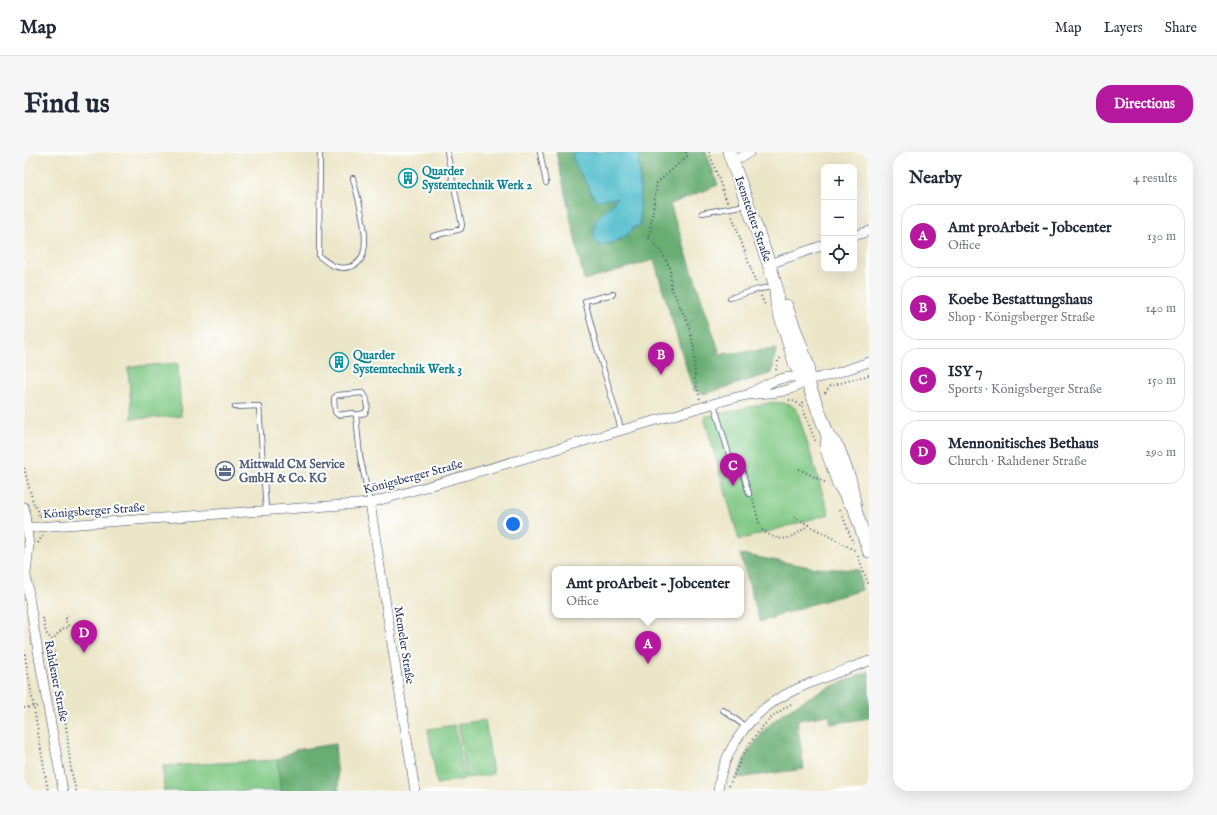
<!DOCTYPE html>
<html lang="en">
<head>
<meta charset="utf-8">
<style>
  :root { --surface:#fff; --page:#f6f6f7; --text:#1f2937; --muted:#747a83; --line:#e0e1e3; --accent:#b5179e }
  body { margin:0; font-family:"IM FELL English",serif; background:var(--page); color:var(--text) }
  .controls { position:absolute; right:12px; top:12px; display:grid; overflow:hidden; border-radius:8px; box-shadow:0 4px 16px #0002 }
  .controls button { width:36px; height:36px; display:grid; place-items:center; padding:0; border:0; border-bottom:1px solid var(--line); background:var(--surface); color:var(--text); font:20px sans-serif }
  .you { position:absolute; left:489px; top:372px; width:14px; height:14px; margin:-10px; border:3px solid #fff; border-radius:50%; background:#1a73e8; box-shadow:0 0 0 6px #1a73e833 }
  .badge { display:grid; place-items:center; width:26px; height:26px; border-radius:50%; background:var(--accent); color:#fff; font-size:13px; font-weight:700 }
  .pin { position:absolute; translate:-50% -33px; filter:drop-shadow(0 1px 2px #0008) }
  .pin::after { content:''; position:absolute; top:21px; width:14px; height:12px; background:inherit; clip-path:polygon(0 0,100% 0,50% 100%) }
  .popup { position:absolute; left:528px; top:414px; width:192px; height:52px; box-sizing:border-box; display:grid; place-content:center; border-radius:8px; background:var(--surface); filter:drop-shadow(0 1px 3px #0005); font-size:13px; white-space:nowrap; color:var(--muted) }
  .popup b { font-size:15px; color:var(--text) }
  .popup::after { content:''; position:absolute; left:50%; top:100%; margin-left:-8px; border:8px solid transparent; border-top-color:var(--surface) }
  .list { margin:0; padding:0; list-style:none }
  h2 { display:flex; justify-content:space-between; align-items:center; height:52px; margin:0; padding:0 16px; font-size:17px }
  h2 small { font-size:13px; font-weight:400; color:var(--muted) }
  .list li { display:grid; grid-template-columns:26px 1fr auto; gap:12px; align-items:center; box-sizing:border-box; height:64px; margin:0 8px 8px; padding:0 8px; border:1px solid var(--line); border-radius:16px }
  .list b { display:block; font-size:15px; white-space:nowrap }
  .list p { margin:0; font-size:13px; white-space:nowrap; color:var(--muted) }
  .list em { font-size:13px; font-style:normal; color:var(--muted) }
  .icon { flex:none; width:22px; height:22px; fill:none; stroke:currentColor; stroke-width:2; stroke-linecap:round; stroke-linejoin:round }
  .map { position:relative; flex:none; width:845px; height:639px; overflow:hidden; border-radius:16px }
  header { display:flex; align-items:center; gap:24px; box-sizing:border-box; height:56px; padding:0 20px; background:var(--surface); border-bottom:1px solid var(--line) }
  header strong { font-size:19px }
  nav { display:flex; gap:22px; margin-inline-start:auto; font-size:14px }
  .intro { display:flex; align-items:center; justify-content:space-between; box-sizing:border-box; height:96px; padding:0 24px }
  h1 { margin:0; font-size:28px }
  .button { padding:10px 18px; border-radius:16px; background:var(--accent); color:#fff; font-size:14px; font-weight:700 }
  main { display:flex; gap:24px; padding:0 24px }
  aside { flex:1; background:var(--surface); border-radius:16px; box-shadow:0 4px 16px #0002 }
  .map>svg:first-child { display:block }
  .green { fill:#81c985; stroke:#4e7c72 }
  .forest { fill:#68ad72; stroke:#426e68 }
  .water { fill:#51becc; stroke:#367695 }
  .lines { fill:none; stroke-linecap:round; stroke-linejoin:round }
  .lane-casing { stroke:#3a4a6e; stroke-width:6 }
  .street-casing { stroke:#3a4a6e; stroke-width:10 }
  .secondary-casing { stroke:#3a4a6e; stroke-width:14 }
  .path { stroke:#3a4a6e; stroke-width:2; stroke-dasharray:1 3; stroke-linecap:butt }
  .lane { stroke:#fff; stroke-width:4.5 }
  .street { stroke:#fff; stroke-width:9 }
  .secondary { stroke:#fff; stroke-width:13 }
  .labels { text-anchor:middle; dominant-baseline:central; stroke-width:4; stroke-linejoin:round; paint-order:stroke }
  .culture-label { font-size:12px; font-weight:bold; fill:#0d838f; stroke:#fff; text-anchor:start }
  .street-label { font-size:12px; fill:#1b2f5e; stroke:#fff }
  .service-label { font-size:12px; font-weight:bold; fill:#4e5e75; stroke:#fff; text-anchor:start }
</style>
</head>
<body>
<header>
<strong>Map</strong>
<nav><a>Map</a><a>Layers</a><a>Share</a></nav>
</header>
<div class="intro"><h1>Find us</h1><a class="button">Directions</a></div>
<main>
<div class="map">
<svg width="845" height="639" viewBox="0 0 845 639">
  <rect width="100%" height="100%" fill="#fff"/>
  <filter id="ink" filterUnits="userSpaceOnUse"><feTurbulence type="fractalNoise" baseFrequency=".025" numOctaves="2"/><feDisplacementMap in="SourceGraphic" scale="8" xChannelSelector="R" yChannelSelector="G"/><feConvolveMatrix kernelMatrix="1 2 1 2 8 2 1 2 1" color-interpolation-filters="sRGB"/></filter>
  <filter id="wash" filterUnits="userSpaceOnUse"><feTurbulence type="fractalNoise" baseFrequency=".012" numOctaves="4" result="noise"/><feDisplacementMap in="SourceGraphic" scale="16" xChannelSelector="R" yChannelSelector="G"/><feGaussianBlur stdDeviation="0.9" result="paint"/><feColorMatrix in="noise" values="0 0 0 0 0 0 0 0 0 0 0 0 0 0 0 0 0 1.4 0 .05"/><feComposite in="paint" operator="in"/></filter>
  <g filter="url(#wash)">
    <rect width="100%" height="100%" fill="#ece6c8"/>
    <path class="green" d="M154,211L157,264L108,267L104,215Z
      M749,250L766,252L773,258L805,362L715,388L680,265Z
      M461,568L469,622L442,626L434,572Z
      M431,573L440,627L413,632L404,577Z
      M253,608L257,639H140L139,614Z"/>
    <path class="forest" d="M532,0H548C551,17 564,29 569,45H593C585,58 560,77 575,93C583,93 593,91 600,85C607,80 606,77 616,74V20L614,11L617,0H682L694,33L646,52L696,202L752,197L748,221L681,242L669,238L630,108L560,128Z
      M716,402L792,416L835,418L838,438L785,453L736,470Z
      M845,519V566L807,572L805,563L773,568L780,617L713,626L722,603L742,576L759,561L791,542Z
      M311,592L315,639H257L253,608L271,598Z"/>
    <path class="water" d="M548,0H617L614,11L616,20V74L608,76V79C597,88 589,92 574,93C571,89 571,87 570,82C568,61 584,60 593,46L572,48L557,22L549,7Z"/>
  </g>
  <g filter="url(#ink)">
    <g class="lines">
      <defs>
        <path id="lane" d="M296,0L295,104C305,112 312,118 325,115C356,110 333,45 329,26
          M516,0L522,31
          M678,61L722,53
          M409,84L437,77L438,73L423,0
          M589,142L561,149L572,192L597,277
          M706,146L735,137L750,135
          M690,252L706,306L717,314L725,342
          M211,255L235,254L242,358
          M332,263L341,261C345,256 344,246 339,241L313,243L310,246L311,260L314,263L329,261L332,263L336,305L346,351
          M699,558L722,575"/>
        <path id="street" d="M709,10L726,0
          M830,84L845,79
          M745,112L800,93
          M726,241C739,234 754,225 769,225C775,225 780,228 785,227C804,226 826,216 845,210
          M346,351L391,639
          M0,355L5,393L2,422
          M0,376L346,351L678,255C693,251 709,245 724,243C748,240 762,243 783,228
          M0,417L2,424L10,477L39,639
          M694,639C698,603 721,568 752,548C780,531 814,521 845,509"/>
        <path id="secondary" d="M705,0L745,112L752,135L753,152L772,214L783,228L804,284L814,296L826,329L832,361L845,399
          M762,154L784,214L783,228
          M804,284L803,298L815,332L827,352"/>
      </defs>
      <use href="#lane" class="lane-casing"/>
      <use href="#street" class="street-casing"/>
      <use href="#secondary" class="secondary-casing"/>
      <path class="path" d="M662,0L663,4L633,31L625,86L637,99L646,116L647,135L665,174L670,197L671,228L676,247
        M685,0L703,50
        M707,61L732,131
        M737,144L741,153
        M752,218L754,209L758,204
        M801,241L806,234L845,223
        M765,248L772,250L778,256
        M778,250L779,257L792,291
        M0,316L9,350L16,365
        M775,317L802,331
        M729,347C732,356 733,369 738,377C740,380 743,382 746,383C760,392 773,383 784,373L832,399
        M816,357L829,391
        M16,364L52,361H61
        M770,365L784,373
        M14,391L19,383
        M834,404L845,434
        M19,466L22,481L28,488L38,477L45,475L41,468L44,463
        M28,488L41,565L47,618L52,639
        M0,498L24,639
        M0,556L15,554
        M705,634C720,598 732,573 767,552"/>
      <use href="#lane" class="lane"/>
      <use href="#street" class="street"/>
      <use href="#secondary" class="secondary"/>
    </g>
  </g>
  <defs>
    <symbol id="building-ring" viewBox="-11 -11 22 22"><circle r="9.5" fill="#fff" stroke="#0f9aa8" stroke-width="1.5"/><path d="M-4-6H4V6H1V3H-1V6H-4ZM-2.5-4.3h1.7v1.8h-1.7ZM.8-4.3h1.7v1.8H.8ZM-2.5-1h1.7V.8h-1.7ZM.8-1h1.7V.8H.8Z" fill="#0f9aa8"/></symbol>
    <symbol id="office-ring" viewBox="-11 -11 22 22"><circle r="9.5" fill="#fff" stroke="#5c6f8a" stroke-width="1.5"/><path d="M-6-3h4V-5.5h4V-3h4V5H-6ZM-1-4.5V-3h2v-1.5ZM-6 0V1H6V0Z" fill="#5c6f8a"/></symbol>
  </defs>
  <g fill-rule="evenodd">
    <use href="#building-ring" x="373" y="15" width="22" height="22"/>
    <use href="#building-ring" x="304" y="199" width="22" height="22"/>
    <use href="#office-ring" x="190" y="308" width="22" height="22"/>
  </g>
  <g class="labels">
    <g class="culture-label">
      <text x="398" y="19">Quarder<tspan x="398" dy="14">Systemtechnik Werk 2</tspan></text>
      <text x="329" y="203">Quarder<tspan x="329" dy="14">Systemtechnik Werk 3</tspan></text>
    </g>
    <g class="street-label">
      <text transform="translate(729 67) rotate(71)">Isenstedter Straße</text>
      <text transform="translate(389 325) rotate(-15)">Königsberger Straße</text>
      <text transform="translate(70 359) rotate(-4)">Königsberger Straße</text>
      <text transform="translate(380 493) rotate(81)">Memeler Straße</text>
      <text transform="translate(32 529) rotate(79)">Rahdener Straße</text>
    </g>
    <g class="service-label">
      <text x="215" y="312">Mittwald CM Service<tspan x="215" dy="14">GmbH &amp; Co. KG</tspan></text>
    </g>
  </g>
</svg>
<div class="controls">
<button>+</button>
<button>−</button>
<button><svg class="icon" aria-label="locate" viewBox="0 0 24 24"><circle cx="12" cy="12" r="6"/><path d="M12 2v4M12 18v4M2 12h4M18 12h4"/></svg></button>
</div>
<div class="you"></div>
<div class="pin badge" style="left:624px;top:512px">A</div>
<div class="popup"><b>Amt proArbeit – Jobcenter</b>Office</div>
<div class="pin badge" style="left:637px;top:223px">B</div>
<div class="pin badge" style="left:709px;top:334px">C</div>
<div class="pin badge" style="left:60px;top:501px">D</div>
</div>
<aside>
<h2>Nearby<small>4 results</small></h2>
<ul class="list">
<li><span class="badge">A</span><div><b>Amt proArbeit – Jobcenter</b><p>Office</p></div><em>130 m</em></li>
<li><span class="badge">B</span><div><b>Koebe Bestattungshaus</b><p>Shop · Königsberger Straße</p></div><em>140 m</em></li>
<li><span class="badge">C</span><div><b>ISY 7</b><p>Sports · Königsberger Straße</p></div><em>150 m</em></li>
<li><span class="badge">D</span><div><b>Mennonitisches Bethaus</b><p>Church · Rahdener Straße</p></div><em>290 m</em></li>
</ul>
</aside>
</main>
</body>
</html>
